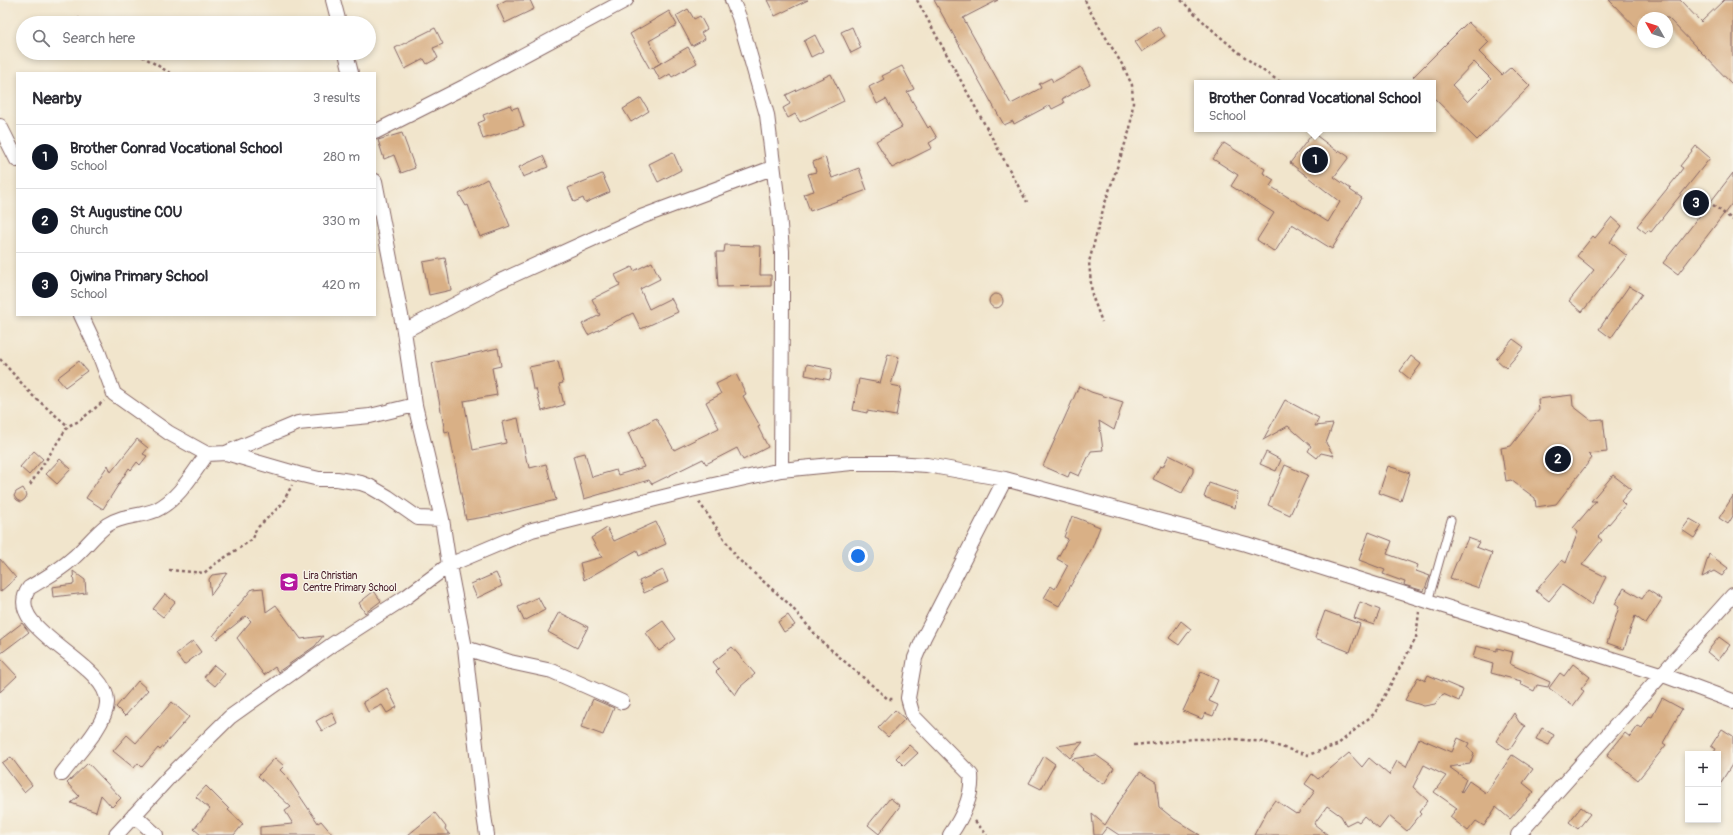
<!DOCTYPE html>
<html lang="en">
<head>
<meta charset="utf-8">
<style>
  :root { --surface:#fff; --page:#f7f7f7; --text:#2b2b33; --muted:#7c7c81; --line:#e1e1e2; --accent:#111827 }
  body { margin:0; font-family:Pangolin,sans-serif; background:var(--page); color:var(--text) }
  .controls { position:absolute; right:12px; bottom:12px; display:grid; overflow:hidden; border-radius:0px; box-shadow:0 2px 6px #0003 }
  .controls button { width:36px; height:36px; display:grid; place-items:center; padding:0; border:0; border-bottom:1px solid var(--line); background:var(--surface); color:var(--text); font:20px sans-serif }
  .compass { position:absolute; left:1637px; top:12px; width:36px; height:36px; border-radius:50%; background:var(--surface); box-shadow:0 2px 6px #0003; rotate:309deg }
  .you { position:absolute; left:858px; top:556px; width:14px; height:14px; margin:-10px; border:3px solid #fff; border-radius:50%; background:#1a73e8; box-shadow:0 0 0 6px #1a73e833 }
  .badge { display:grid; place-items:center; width:26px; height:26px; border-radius:50%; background:var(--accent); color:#fff; font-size:13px; font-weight:700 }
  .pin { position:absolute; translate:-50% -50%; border:2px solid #fff; box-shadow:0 1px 4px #0006 }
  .popup { position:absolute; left:1194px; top:80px; width:242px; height:52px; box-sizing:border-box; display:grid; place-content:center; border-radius:0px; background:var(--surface); filter:drop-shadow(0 1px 3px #0005); font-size:13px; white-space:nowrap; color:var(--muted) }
  .popup b { font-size:15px; color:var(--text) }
  .popup::after { content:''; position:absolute; left:50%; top:100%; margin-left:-8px; border:8px solid transparent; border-top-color:var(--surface) }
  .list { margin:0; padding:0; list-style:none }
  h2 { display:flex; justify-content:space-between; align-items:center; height:52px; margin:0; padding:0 16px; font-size:17px }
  h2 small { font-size:13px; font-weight:400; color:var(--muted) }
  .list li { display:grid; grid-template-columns:26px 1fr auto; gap:12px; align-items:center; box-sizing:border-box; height:64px; padding:0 16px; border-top:1px solid var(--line) }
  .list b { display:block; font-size:15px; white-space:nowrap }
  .list p { margin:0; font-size:13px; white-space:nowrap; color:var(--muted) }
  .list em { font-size:13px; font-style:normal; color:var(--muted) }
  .icon { flex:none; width:22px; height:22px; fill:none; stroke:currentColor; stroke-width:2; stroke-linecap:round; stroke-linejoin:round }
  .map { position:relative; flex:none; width:1733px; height:835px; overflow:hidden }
  .search { position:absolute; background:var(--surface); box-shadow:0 2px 6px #0003; left:16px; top:16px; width:360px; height:44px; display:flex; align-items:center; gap:10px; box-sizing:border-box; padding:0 14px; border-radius:22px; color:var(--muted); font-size:15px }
  .panel { position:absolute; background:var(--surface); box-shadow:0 2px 6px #0003; left:16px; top:72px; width:360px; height:244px; border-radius:0px }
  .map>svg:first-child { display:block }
  .building { fill:#d9b086; fill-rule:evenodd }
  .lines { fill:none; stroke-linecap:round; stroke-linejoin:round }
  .service-casing { stroke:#846463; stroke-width:9 }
  .minor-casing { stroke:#846463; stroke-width:16 }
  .path { stroke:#846463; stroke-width:2.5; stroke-dasharray:3 3; stroke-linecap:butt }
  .service { stroke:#fff; stroke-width:7 }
  .minor { stroke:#fff; stroke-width:14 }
  .labels { text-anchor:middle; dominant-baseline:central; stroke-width:3; stroke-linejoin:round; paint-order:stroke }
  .poi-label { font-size:10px; fill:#4a1f2b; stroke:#f7f3e8; text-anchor:start }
</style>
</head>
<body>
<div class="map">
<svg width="1733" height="835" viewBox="0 0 1733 835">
  <rect width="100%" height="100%" fill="#f7f3e8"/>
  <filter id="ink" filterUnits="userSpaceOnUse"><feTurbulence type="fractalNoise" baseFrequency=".025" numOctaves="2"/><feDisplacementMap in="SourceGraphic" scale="8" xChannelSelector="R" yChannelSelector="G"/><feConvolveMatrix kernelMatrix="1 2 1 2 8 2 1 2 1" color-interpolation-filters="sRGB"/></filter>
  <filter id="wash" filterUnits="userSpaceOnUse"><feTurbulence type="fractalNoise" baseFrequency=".012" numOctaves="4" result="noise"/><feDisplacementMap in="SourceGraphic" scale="16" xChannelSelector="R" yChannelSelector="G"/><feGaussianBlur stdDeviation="0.9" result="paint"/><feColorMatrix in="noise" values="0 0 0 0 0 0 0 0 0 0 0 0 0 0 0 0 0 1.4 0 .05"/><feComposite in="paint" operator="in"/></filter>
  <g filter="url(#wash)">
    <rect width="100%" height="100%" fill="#f1e5cc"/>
    <g id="blocks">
      <path class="building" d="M506,0H530L534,9L505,23L497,5Z
        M767,0H808L775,16Z
        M934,0H998L963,18L1011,104L1041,88L1039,84L1051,78L1053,82L1081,67L1090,84L1062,99L1064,103L1052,109L1050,105L1014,124L1013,121L1004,125Z
        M1609,0H1680L1701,22L1724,0H1733V85L1668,18H1643V35Z
        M688,9L694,19L700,16L707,29L701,33L705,39L692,46L676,16Z
        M669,11L677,25L649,41L661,63L654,67L688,47L697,63L672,77L670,74L660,80L653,67L650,69L630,34Z
        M1468,22L1489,42L1479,52L1502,75L1511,67L1530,86L1477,140L1433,97V83H1419L1413,77ZM1474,62L1491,79L1468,102L1452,85Z
        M1158,26L1165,36L1142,52L1135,42Z
        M852,27L861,48L851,53L841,32Z
        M435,28L443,44L433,48L438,58L427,64L424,59L405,69L395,48Z
        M815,35L823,51L811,57L804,41Z
        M902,66L914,89L907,92L928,128L930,126L937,138L929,143L932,148L892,168L876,141L902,127L886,99L877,104L869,87L884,79L882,76Z
        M831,74L844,101L800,122L795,114L788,118L783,108L790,104L786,95Z
        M641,98L649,111L631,122L623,109Z
        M510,105L512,109L518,107L524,126L483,139L478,123L485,120L483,115Z
        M402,133L415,168L401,173L394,155L384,159L378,140Z
        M1313,133L1338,152L1339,150L1349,157L1334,177L1351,189L1350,190L1362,198L1332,249L1292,224L1275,252L1257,240L1274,213L1231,186L1238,175L1213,159L1224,143L1265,169L1263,173L1274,180L1270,186L1328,222L1340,202L1290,163Z
        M1696,146L1710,158L1651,232L1648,230L1646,233L1637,226L1675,179L1683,168L1680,166Z
        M673,152L681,170L658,182L649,164Z
        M543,156L548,167L523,177L519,167Z
        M825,157L832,178L859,168L867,190L810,211L804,194L814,191L808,174L816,172L813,162Z
        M1733,173V202L1678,274L1663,263Z
        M602,174L610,192L585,203L583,198L574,202L568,188Z
        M487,179L502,207L510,226L480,237L468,205L466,206L459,194Z
        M1612,217L1622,226L1610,242L1627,256L1582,312L1569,301L1594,270L1577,256L1593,236L1595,238Z
        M725,245L761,246L760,275H771V286L718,287L716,252H724Z
        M445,258L451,290L429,295L423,262Z
        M652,262L660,279L640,289L649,309L671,298L678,312L641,329L633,313L588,335L582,324L600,315L592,299L620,285L615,275L632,267L634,271Z
        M1629,286L1642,294L1611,338L1599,329Z
        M989 301a7 7 0 1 1 14 0a7 7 0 1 1-14 0Z
        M1513,339L1524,347L1506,368L1496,359Z
        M498,348L501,366L492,368L497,395L464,401L473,450L506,443L502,422L518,418L527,463H529L530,468L546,464L556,500L491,516L466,520L449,431L445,432L432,363Z
        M888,354L899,357L891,385L901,387L896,416L867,411V413L853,410L859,379L880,383Z
        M1411,356L1421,364L1410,379L1400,371Z
        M79,361L87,371L65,387L57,378Z
        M558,361L563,383L559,384L564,405L542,411L536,389H533L529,367Z
        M807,364L832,369L830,380L805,375Z
        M736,374L746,394L743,396L760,426L758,427L768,447L743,460L737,448L706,464L703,459L652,484L649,480L584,499L573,456L585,453L592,477L616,470L618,475L644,467L628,433L656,418L674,450L719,428L706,402L721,394L716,384Z
        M1079,386L1091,392L1123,402L1114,430L1099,421L1103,450L1091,451L1079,476L1070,472L1068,477L1043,466Z
        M1572,395L1573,406L1591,420L1603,419L1607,452L1588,454L1592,458L1556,504L1536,507L1535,498L1511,480L1506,481L1501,448L1511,446L1539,410L1538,399Z
        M1285,400L1319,418L1315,426L1333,424L1326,443L1334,456L1321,453L1317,458L1308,451L1311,446L1288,426L1263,440Z
        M137,439L148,448L143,454L147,456L140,465L137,462L131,470L129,468L103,509L86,498L108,465L111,472Z
        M34,451L43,459L29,475L20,467Z
        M1266,452L1281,460L1276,471L1260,464Z
        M1169,455L1193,467V472L1182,493L1153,479L1160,466L1163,467Z
        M60,459L71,469L57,484L46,474Z
        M1285,465L1308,475L1290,515L1268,505Z
        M1388,466L1410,473L1401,501L1379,493Z
        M1613,475L1631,489L1621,501L1625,505L1598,537L1602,540L1582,565L1606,577L1592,605L1562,585L1549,601L1536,591L1562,560L1566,563L1578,532L1573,528L1596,501H1591Z
        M1209,483L1238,493L1235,508L1204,497Z
        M23,488L27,495L25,499L21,502L17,500L14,496L16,492Z
        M1733,496V516L1728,524L1719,518Z
        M1072,516L1100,527L1092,548L1059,606L1044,598L1051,586L1055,589L1068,565L1057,559L1068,539L1064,537Z
        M1690,519L1702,526L1694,538L1682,530Z
        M656,522L666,544L639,556L637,550L584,580L580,563L602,557L591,538L607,528L614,541Z
        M1369,532L1392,541L1387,554L1418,565L1416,571L1430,576L1424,591L1404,585L1405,582L1383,574L1385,570L1359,560Z
        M1468,538L1479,542L1476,547L1492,553L1479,588L1450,578L1463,546L1464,547Z
        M1709,554L1728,568L1722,576L1714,571L1702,577Z
        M0,559L16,578L0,592Z
        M663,570L668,582L644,593L639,581Z
        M73,571L85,580L86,593L53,597L52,587L74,584Z
        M227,573L211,595L209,579L212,575Z
        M496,573L502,586L477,598L471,584Z
        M263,588L266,612L276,605L301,639L323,636L315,646L278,672L275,667L264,675L237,638L251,621L246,616L217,639L213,636L252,589Z
        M1624,588L1642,599L1648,590L1662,599L1646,624L1635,616L1624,649L1607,643L1619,607L1615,604Z
        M374,591L381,601L365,613L359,603Z
        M165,594L175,602L163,617L153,609Z
        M538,597L545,610L524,621L518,607Z
        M1360,602L1380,610L1374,625L1354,618Z
        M1325,611L1360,624L1350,652L1315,638Z
        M559,612L588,627L577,648L548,632Z
        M788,615L795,625L784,632L778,622Z
        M663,621L676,639L659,651L646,633Z
        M1181,621L1191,629L1179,645L1169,638Z
        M22,623L29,632L0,654V640Z
        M1719,637L1730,645L1718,661L1707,652Z
        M193,641L201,652L184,665L176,654Z
        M1476,646L1497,651V648L1513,652L1510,664L1550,682L1548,687L1537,685L1534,691L1520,684L1521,681L1491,673L1493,664L1473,658Z
        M732,647L755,674L740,687L735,695L716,672L719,669L713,662Z
        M0,658L17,676L0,692Z
        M1573,664L1590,677L1581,689L1584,691L1573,706L1549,688L1560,673L1564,676Z
        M214,665L225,674L215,686L204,677Z
        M1201,672L1218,680L1209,701L1218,705L1213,716L1205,713L1202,719L1183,711Z
        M1428,675L1463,690L1459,701L1443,694L1435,704L1424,706L1405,700L1418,677L1425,681Z
        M138,681L148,690L125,716L116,707Z
        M387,688L397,707L387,713L382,705L368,712L363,702Z
        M1662,698L1682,709L1663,743L1666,745L1638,780L1607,755L1625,733L1630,737L1638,726L1642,728L1649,716L1652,717Z
        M593,699L614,708L603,735L581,727Z
        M172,702L189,717L160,750L158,748L142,767L138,763L134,768L113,751L127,735L136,743Z
        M895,710L905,719L888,737L878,728Z
        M332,712L337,723L322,731L316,721Z
        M1514,713L1519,722L1525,726L1509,750L1496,741Z
        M1542,728L1554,735L1549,745L1536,739Z
        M1722,729L1733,736V763L1718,787V754H1713L1716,749L1711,746Z
        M1419,738L1452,752L1458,738L1469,743L1467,747L1474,753L1470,764L1449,767L1466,779L1461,791L1462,792L1469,781L1486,793L1512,755L1533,769L1523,783L1534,792L1510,819L1496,807L1484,826L1476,821L1468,831L1450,817L1457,808L1434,792L1446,776L1424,765L1413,787L1428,801L1419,812L1421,814L1407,831L1389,816L1379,829L1364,816L1359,822L1356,820L1346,825L1341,816L1327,806L1314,824L1328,835H1254L1267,811L1275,800L1296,814L1297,813L1298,814L1315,791L1305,784L1312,774L1318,779L1349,753L1362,767L1369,758L1389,775L1397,761L1406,767Z
        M1083,742L1070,758L1057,746Z
        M909,745L918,753L904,766L896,758Z
        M1096,755L1114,768L1104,784L1082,770L1083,769L1072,759Z
        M1044,756L1055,764L1041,789L1029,783Z
        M11,757L32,785L24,792L2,763Z
        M275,758L284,766L280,770L287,777L318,823L321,821L333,835H260V827L293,824L285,811L291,807L258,776Z
        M88,763L121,798L112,807L101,795L96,812L71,803L79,796L67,783Z
        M1140,772L1156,782L1159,807L1174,819L1200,835H1119L1107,827L1101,835H1094L1092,814L1105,825L1119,802Z
        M206,786L229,809L228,810L243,824L234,835H201L194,829L210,809L196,797Z
        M890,798L900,806L879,834L868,825Z
        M1581,807L1590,814L1578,829L1569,822Z
        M435,813L446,827L445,829L450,835H408Z"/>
    </g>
  </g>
  <g filter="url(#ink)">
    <use href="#blocks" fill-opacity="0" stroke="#846463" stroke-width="1"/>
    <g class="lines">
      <defs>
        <path id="service" d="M1428,602L1451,520"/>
        <path id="minor" d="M333,0L339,23
          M732,0L739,17L767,115L779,212L782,251V296L781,470
          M346,53L351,73
          M0,126L17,160
          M375,132L464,87L626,0
          M375,181L404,331L415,405L442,519L449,565L465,648L484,816L487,835
          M81,315L98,351L114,394L169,433L207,454L226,453L298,474L319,479H337L361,483L369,486L388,497L418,518L442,519
          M404,331L498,282L641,217L772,168
          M226,453L298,423L370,416L415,405
          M465,648L510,662L552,671L622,702
          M62,774C75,756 106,725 107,703C110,663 0,629 29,588C43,579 59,571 72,559C84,549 94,535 107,525C121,515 140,517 156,510C179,499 193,473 207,454
          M134,815L156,835
          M116,835L171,775L230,717L333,644L406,597L449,565L532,530L691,490L781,470L852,463H893L927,465L1005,479L1246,544L1663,675L1733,701
          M950,835C962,818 973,797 971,775L913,716L908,698L915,658L924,637L1005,479
          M1518,835L1733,595"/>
      </defs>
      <use href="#service" class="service-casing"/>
      <use href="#minor" class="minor-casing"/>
      <path class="path" d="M917,0L1027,202
        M1085,0L1090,11L1123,66L1132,85L1133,103L1130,129L1104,206L1089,262L1092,295L1102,322
        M1181,0C1212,31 1245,60 1282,83
        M78,18L83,23
        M137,53L170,73
        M1713,205L1733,220
        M0,359L33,396L68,426
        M30,485L68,426L79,421L104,401
        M699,502L738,559L789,604L821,641L888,699H894
        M169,570L204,573L215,564L253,539L256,529L282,504L292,485
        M1134,745L1194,739H1235L1264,742L1308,755L1337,745L1375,713L1416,638L1419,612
        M975,821L987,835"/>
      <use href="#service" class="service"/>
      <use href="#minor" class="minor"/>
    </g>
  </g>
  <defs>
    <symbol id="school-square" viewBox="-11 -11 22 22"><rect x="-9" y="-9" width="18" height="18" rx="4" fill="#b5179e" stroke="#f7f3e8"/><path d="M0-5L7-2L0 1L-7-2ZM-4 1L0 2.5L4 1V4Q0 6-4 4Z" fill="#fff"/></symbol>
  </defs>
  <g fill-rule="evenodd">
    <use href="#school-square" x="278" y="571" width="22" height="22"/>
  </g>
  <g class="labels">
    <g class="poi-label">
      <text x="303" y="576">Lira Christian<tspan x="303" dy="12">Centre Primary School</tspan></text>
    </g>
  </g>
</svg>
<div class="controls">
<button>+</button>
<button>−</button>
</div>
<svg class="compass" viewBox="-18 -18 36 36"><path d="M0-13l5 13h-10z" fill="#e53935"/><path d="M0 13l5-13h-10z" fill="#7c7c81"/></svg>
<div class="you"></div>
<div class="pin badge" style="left:1315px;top:160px">1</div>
<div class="popup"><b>Brother Conrad Vocational School</b>School</div>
<div class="pin badge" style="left:1558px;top:459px">2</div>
<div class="pin badge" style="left:1696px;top:203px">3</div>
<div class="search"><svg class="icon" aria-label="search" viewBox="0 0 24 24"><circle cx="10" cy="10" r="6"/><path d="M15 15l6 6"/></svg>Search here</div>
<section class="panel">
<h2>Nearby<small>3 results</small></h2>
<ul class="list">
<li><span class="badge">1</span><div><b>Brother Conrad Vocational School</b><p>School</p></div><em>280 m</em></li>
<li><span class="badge">2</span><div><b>St Augustine COU</b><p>Church</p></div><em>330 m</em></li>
<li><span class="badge">3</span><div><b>Ojwina Primary School</b><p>School</p></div><em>420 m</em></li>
</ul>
</section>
</div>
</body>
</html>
